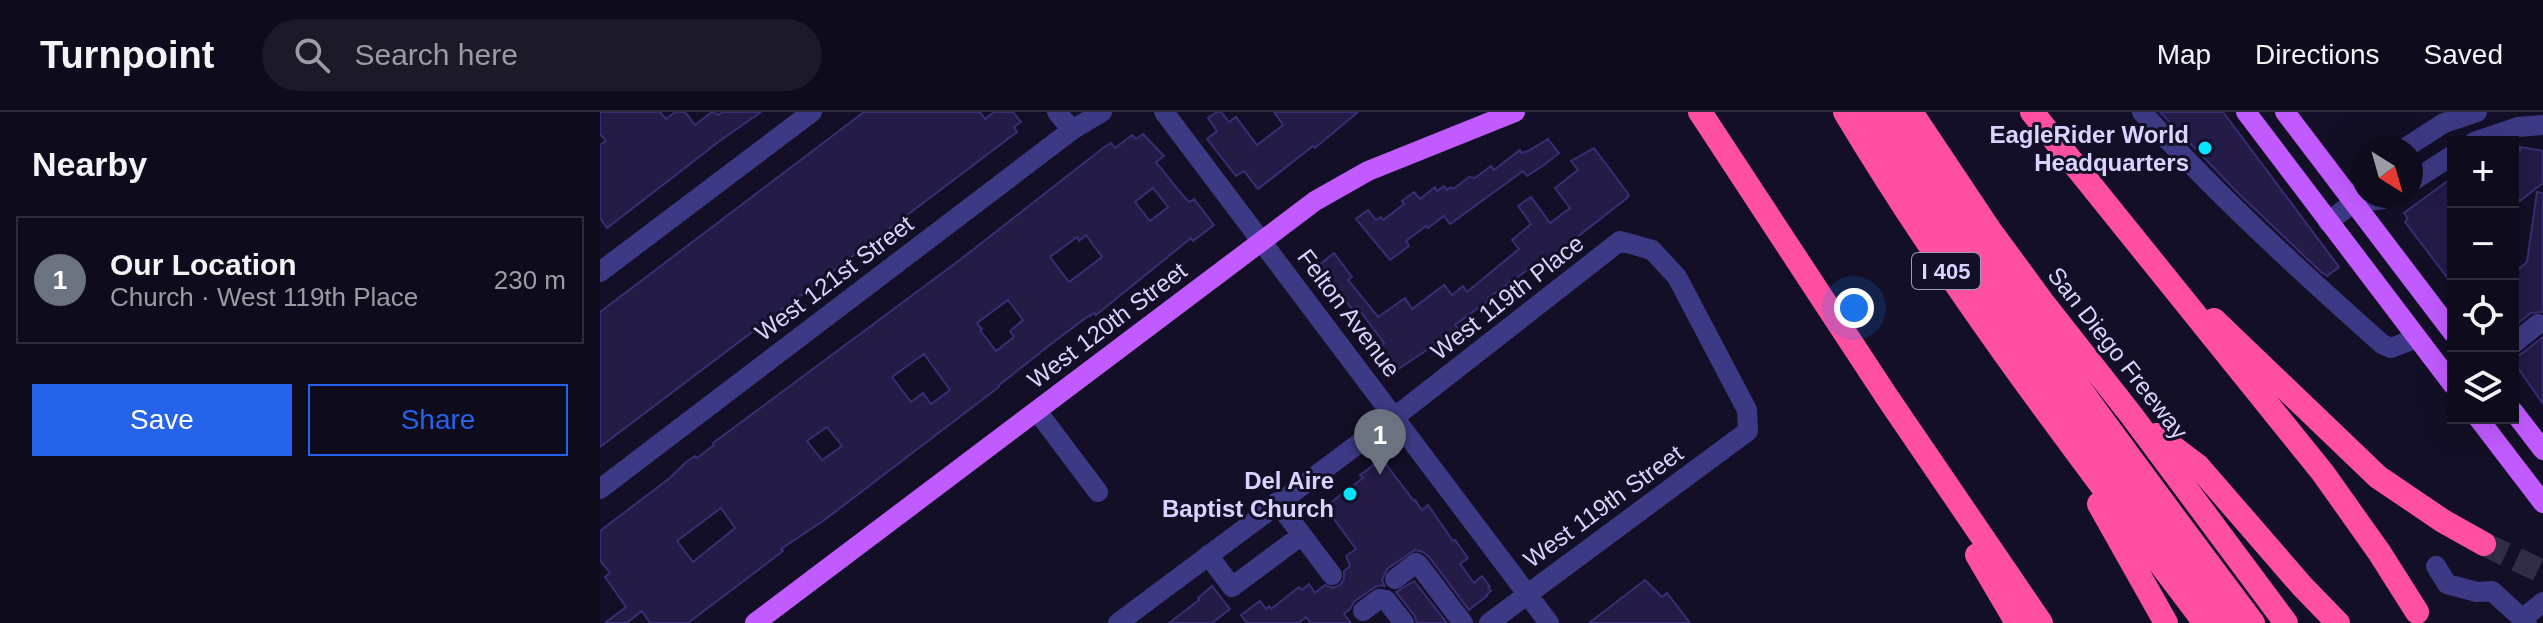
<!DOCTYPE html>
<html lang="en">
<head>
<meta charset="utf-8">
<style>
  :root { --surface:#0e0b1c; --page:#1c1929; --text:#f1f3f6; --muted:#9b9ba3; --line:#2e2b3b; --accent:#2563eb }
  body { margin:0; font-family:Arial,sans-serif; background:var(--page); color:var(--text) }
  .controls { position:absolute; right:24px; top:24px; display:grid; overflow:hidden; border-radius:0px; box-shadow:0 8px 32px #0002 }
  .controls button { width:72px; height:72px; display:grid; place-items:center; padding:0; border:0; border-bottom:2px solid var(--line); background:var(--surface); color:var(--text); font:40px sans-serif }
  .compass { position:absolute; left:1751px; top:24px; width:72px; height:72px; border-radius:50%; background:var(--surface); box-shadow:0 8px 32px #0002; rotate:143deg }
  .you { position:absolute; left:1254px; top:196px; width:28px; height:28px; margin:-20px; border:6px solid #fff; border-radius:50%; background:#1a73e8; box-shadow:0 0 0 12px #1a73e833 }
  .badge { display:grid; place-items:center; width:52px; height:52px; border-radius:50%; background:var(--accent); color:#fff; font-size:26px; font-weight:700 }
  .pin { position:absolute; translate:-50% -66px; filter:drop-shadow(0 2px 4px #0008) }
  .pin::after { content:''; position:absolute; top:42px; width:28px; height:24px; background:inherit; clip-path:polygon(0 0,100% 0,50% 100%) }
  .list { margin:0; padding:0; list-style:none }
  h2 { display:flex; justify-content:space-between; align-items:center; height:104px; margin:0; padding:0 32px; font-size:34px }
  h2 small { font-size:26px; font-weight:400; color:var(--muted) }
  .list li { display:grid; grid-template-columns:52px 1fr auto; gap:24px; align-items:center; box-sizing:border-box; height:128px; margin:0 16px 16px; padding:0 16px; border:2px solid var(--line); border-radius:0px }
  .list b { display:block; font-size:30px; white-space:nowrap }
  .list p { margin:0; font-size:26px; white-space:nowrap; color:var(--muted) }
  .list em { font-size:26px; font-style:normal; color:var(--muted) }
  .actions { display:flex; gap:16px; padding:24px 32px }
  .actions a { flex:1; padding:18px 0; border:2px solid var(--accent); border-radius:0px; text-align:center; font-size:28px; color:var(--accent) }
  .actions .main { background:var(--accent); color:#fff }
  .icon { flex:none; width:44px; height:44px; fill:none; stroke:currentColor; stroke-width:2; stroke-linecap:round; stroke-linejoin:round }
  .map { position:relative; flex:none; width:1943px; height:511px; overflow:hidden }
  header { display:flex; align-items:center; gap:48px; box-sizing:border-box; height:112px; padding:0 40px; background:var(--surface); border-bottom:2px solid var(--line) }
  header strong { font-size:38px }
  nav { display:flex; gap:44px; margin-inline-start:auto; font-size:28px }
  .search { width:560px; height:72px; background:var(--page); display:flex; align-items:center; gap:20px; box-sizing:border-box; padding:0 28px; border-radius:44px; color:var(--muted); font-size:30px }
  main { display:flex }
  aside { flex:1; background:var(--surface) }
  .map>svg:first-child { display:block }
  .building { fill:#241b47; stroke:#3b2d73; stroke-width:2; fill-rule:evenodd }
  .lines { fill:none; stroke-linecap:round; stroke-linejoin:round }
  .highway-tunnel { stroke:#312d47; stroke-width:24; stroke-dasharray:24 12; stroke-linecap:butt }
  .minor { stroke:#3d3a85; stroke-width:20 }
  .major { stroke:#c25bff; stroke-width:20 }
  .highway { stroke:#ff4fa3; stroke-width:24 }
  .poi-dot { fill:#00e5ff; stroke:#130f26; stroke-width:3 }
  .labels { text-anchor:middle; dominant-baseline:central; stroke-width:6; stroke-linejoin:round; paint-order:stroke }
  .shield { fill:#130f26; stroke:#9e99be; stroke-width:2 }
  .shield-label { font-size:22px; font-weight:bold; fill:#d9d4ff }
  .poi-label { font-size:24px; font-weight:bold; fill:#d9d4ff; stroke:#130f26; text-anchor:end }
  .street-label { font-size:24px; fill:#d9d4ff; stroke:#130f26 }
</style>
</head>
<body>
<header>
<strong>Turnpoint</strong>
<div class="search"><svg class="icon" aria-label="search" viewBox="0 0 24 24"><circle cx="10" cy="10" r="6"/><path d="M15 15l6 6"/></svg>Search here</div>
<nav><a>Map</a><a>Directions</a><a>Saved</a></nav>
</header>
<main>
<aside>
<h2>Nearby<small></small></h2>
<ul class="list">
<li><span class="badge" style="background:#6b7280">1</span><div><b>Our Location</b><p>Church · West 119th Place</p></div><em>230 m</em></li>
</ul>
<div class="actions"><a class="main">Save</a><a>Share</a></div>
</aside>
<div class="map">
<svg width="1943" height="511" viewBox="0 0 1943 511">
  <rect width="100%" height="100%" fill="#130f26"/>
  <path class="building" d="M0,0H60L66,7L75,0H85L95,13L112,0L119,3L122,0H161L121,28L7,116L0,106V33L6,29L0,22Z
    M264,0H380L385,7L394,0H413L421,10L414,15L417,20L0,335V200Z
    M617,0H621L629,10L636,5L657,33L683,13L674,0H758L715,36L713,34L658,77L644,59L636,64L607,27L617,19L608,6Z
    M1560,0H1623L1739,155L1727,164L1721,160L1638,81Z
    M543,22L564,44L556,50L580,80L589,90L594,87L614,113L593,129L591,126L496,203L495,201L487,205L451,232L398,274L399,275L223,409L181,437L183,439L88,511H50L42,499L26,511H5L26,495L5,465L10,461L0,448V419L71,365L85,351L95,344L97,346L114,333L113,331L361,147L503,36L511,31L515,36L532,23L536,27ZM553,76L568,95L550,109L535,90ZM486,123L502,145L469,170L450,145L477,125L479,129ZM408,188L423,208L410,219L414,225L396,239L380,218L382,217L377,211ZM324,242L350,278L331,292L323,281L311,290L292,265ZM227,315L242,334L222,348L207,329ZM121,396L135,416L93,450L77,429Z
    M948,27L959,41L944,53L927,64L923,59L850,112L844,104L828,116L826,114L806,129L809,134L790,148L756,107L768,98L776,108L781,105L783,108L804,92L802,89L814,80L820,87L835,75L837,79L844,74L847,78L851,75L853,77L869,65L875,66L891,54L894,58L920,38L921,41L928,39Z
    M1920,35L1943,39V71L1920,89L1919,87L1913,91V40L1920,39Z
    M994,36L1029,83L1027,86L939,155L936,152L888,186L889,188L855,213L858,217L794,260L777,236L784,231L757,195L753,198L736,177L731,181L719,165L724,160L719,153L734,141L752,165L748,168L778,205L805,186L812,197L844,173L852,183L863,174L867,180L919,137L912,128L931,112L918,94L931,85L950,111L970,96L955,76L978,58L971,49Z
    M1853,65V173L1805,110L1808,107L1804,101Z
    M1937,80L1943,81V200L1931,201L1913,215V162L1927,150Z
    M1943,225V292L1913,249V245L1921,242Z
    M782,347L814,389L815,388L822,398L828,393L853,429L855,428L868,446L860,452L874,471L882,464L890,475L888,476L891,479L886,483L887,484L869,498L829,445L823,440L815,438L787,457L782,468L785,475L783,473L775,475L755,489L750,497L744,502L751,511H711L706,505L698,511H647L641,503L660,489L666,497L669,494L671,497L699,475L702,478L709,472L715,481L725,473L733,476L740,473L744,467V459L750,454L746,444L756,437L725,395L763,366L760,363Z
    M1045,468L1062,485L1067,481L1090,511H989Z
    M814,469L847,511H817L814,503L796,480Z
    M612,474L630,497L612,511H569L599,488L598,486Z"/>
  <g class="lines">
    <path class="highway-tunnel" d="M1884,432L1943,460"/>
    <path class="minor" d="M457,0L472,18
      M564,0L949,511
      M1542,0C1617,83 1699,158 1782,232L1791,236L1817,226
      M1874,30L1918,15L1943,13
      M1805,36L1844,11L1877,0
      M1811,70L1853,43
      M1753,91L1783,87L1789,84
      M1728,110L1753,91L1763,72
      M0,160L212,0
      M1913,232L1938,212
      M437,299L498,380
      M0,377L472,18L502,0
      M677,390L732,463
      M608,443L632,475L702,423
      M1836,454L1847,472L1877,480L1892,479L1927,511
      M795,467L816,451L819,453L863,511
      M763,499L779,487L786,488L804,511
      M1922,507L1943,490
      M518,511L805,297L1020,129L1052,138L1077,165L1147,298L1148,319L889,511"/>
    <path class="major" d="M1646,0L1853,273
      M1685,0L1853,221
      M1913,299L1943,338
      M1878,306L1943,391
      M155,511L715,89L768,59L915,0"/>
    <path class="highway" d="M1100,0L1287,285L1441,511
      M1245,0C1352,179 1479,344 1605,511
      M1268,0L1346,125L1434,251L1628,511
      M1287,0C1403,175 1527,343 1653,511
      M1311,0L1389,117L1444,192L1532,304L1686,511
      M1432,0L1723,361L1779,440L1817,500
      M1614,208L1778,365L1843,409L1884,432
      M1557,323L1598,354L1702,474L1738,511
      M1499,392L1566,511
      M1377,443L1417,511"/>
  </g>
  <g class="poi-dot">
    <circle cx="1605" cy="36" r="8"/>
    <circle cx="750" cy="382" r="8"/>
  </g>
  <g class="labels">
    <rect class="shield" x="1312" y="141" width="68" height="36" rx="6"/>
    <g class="shield-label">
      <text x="1346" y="159">I 405</text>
    </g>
    <g class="poi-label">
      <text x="1589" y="22">EagleRider World<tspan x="1589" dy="28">Headquarters</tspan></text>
      <text x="734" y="368">Del Aire<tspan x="734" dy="28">Baptist Church</tspan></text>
    </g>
    <g class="street-label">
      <text transform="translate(234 166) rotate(-37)">West 121st Street</text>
      <text transform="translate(907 185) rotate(-38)">West 119th Place</text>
      <text transform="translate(749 201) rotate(53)">Felton Avenue</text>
      <text transform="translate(507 213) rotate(-37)">West 120th Street</text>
      <text transform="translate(1518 241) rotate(52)">San Diego Freeway</text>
      <text transform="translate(1003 394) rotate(-36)">West 119th Street</text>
    </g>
  </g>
</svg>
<div class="controls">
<button>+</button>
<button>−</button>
<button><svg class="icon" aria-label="locate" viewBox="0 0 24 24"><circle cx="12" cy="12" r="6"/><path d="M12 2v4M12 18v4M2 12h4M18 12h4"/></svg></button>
<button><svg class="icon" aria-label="layers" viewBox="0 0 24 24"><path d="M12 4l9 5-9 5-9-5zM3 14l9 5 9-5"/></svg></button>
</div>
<svg class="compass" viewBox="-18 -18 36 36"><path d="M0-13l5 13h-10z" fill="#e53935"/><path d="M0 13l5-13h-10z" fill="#9b9ba3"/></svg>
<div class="you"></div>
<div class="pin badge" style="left:780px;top:363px;background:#6b7280">1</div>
</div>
</main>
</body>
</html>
